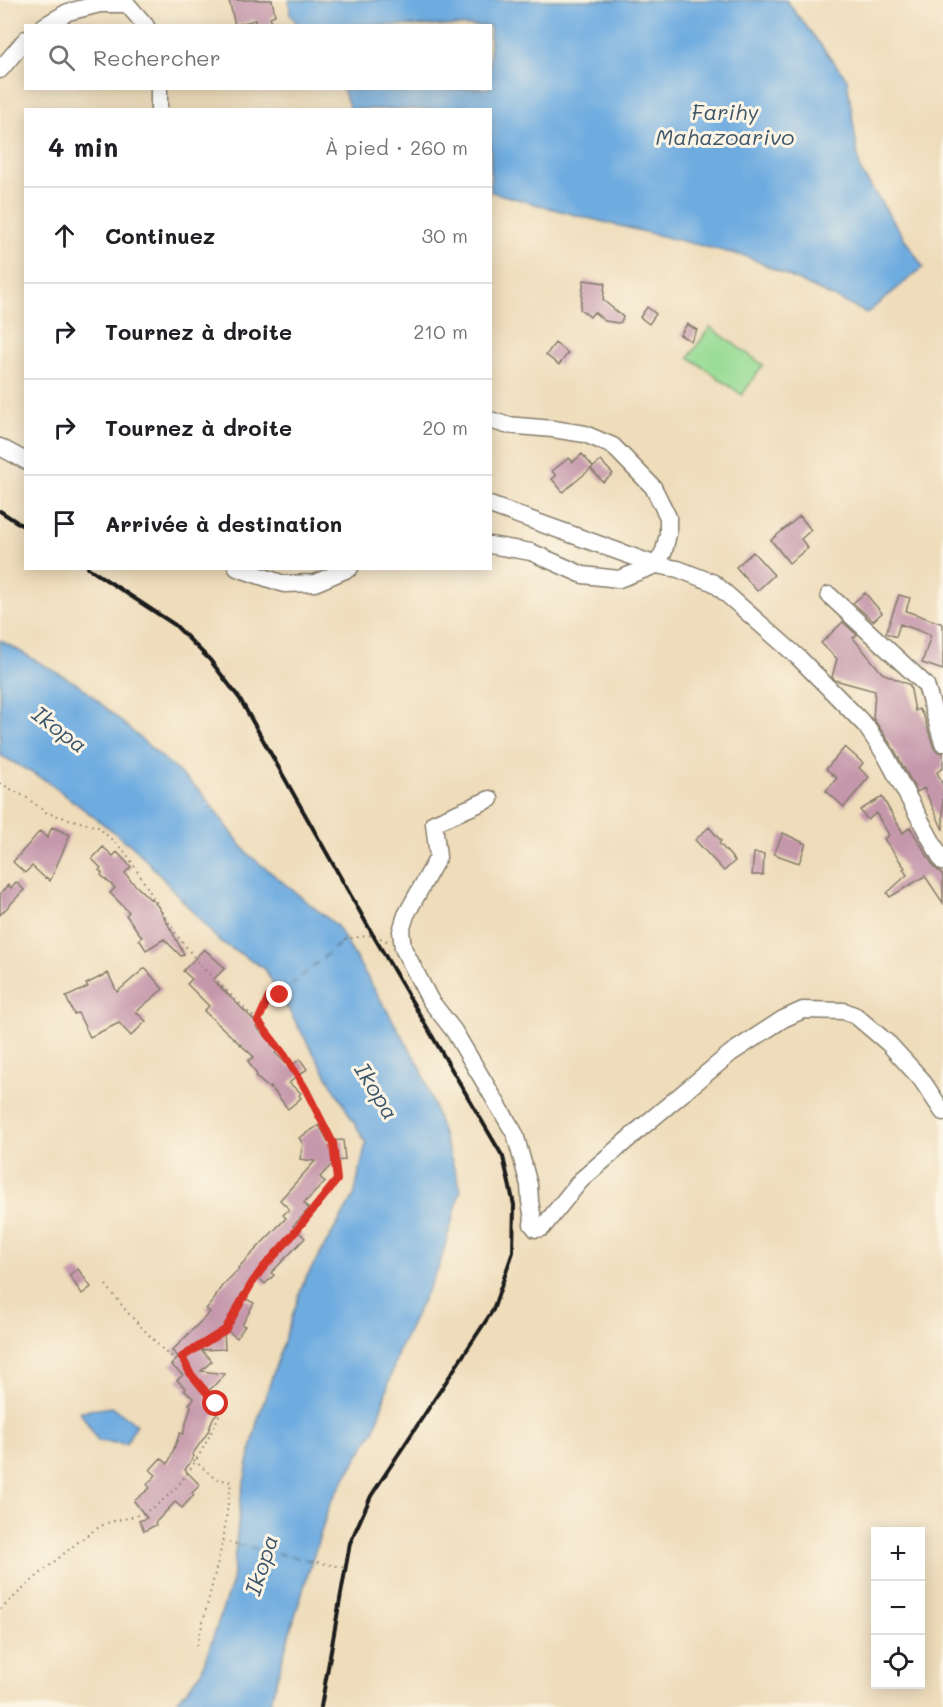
<!DOCTYPE html>
<html lang="fr">
<head>
<meta charset="utf-8">
<style>
  :root { --surface:#fff; --page:#f2f2f2; --text:#202124; --muted:#757577; --line:#e0e0e0 }
  body { margin:0; font-family:Mali,sans-serif; background:var(--page); color:var(--text) }
  .controls { position:absolute; right:18px; bottom:18px; display:grid; overflow:hidden; border-radius:0px; box-shadow:0 3px 15px #0003 }
  .controls button { width:54px; height:54px; display:grid; place-items:center; padding:0; border:0; border-bottom:2px solid var(--line); background:var(--surface); color:var(--text); font:30px sans-serif }
  .stop { position:absolute; width:18px; height:18px; margin:-14px; border:4px solid #d93025; border-radius:50%; background:#fff }
  .stop.end { background:#d93025; border-color:#fff; box-shadow:0 2px 6px #0008 }
  .list { margin:0; padding:0; list-style:none }
  h2 { display:flex; justify-content:space-between; align-items:center; height:78px; margin:0; padding:0 24px; font-size:26px }
  h2 small { font-size:20px; font-weight:400; color:var(--muted) }
  .list li { display:grid; grid-template-columns:39px 1fr auto; gap:18px; align-items:center; box-sizing:border-box; height:96px; padding:0 24px; border-top:2px solid var(--line) }
  .list b { display:block; font-size:22px; white-space:nowrap }
  .list em { font-size:20px; font-style:normal; color:var(--muted) }
  .icon { flex:none; width:33px; height:33px; fill:none; stroke:currentColor; stroke-width:2; stroke-linecap:round; stroke-linejoin:round }
  .map { position:relative; flex:none; width:943px; height:1707px; overflow:hidden }
  .search { position:absolute; background:var(--surface); box-shadow:0 3px 15px #0003; left:24px; top:24px; width:468px; height:66px; display:flex; align-items:center; gap:15px; box-sizing:border-box; padding:0 21px; border-radius:0px; color:var(--muted); font-size:22px }
  .panel { position:absolute; background:var(--surface); box-shadow:0 3px 15px #0003; left:24px; top:108px; width:468px; height:462px; border-radius:0px }
  .map>svg:first-child { display:block }
  .green { fill:#97dc95; stroke:#5a7c58; stroke-width:1.5 }
  .water { fill:#6eace0; stroke:#45647e; stroke-width:1.5 }
  .lines { fill:none; stroke-linecap:round; stroke-linejoin:round }
  .ferry { stroke:#3d566a; stroke-width:1.5; stroke-dasharray:8 6; stroke-linecap:butt }
  .building { fill:#c597ab }
  .minor-casing { stroke:#857c6b; stroke-width:19 }
  .path { stroke:#857c6b; stroke-width:2; stroke-dasharray:1.5 4.5; stroke-linecap:butt }
  .minor { stroke:#fff; stroke-width:16 }
  .rail { stroke:#1c1c1c; stroke-width:4 }
  .route { stroke:#d93025; stroke-width:8 }
  .labels { text-anchor:middle; dominant-baseline:central; stroke-width:6; stroke-linejoin:round; paint-order:stroke }
  .water-label { font-size:22px; font-style:italic; fill:#3d566a; stroke:#fcf5e5 }
</style>
</head>
<body>
<div class="map">
<svg width="943" height="1707" viewBox="0 0 943 1707">
  <rect width="100%" height="100%" fill="#fcf5e5"/>
  <filter id="ink" filterUnits="userSpaceOnUse"><feTurbulence type="fractalNoise" baseFrequency=".0167" numOctaves="2"/><feDisplacementMap in="SourceGraphic" scale="12" xChannelSelector="R" yChannelSelector="G"/><feConvolveMatrix kernelMatrix="1 2 1 2 8 2 1 2 1" color-interpolation-filters="sRGB"/></filter>
  <filter id="wash" filterUnits="userSpaceOnUse"><feTurbulence type="fractalNoise" baseFrequency=".008" numOctaves="4" result="noise"/><feDisplacementMap in="SourceGraphic" scale="24" xChannelSelector="R" yChannelSelector="G"/><feGaussianBlur stdDeviation="1.35" result="paint"/><feColorMatrix in="noise" values="0 0 0 0 0 0 0 0 0 0 0 0 0 0 0 0 0 1.4 0 .05"/><feComposite in="paint" operator="in"/></filter>
  <g filter="url(#wash)">
    <rect width="100%" height="100%" fill="#eedcba"/>
    <path class="green" d="M710,327L763,365L742,395L689,357Z"/>
    <path class="water" d="M289,0H786L847,79L860,170L923,267L867,313L748,257L579,216L491,192L490,110L350,109L343,89L490,88V26L298,25L290,14Z
      M0,640L81,686L200,791L248,854L337,926L421,1068L461,1189L440,1264L398,1352L375,1429L330,1503L290,1632L269,1707H172L201,1673L232,1581L241,1496L257,1422L304,1281L354,1196L366,1143L264,968L219,941L136,849L45,780L0,755Z
      M112,1407L136,1424L126,1444L98,1441L80,1411Z"/>
    <g class="lines">
      <path class="ferry" d="M280,995L345,939
        M236,1544L312,1561"/>
    </g>
    <g id="blocks">
      <path class="building" d="M229,0H272L275,15L270,17L272,26H256L255,20L235,25Z
        M584,280L605,283L603,300L623,317L621,322L618,323L605,321L594,312L590,317L580,309Z
        M647,307L656,314L649,324L640,317Z
        M687,324L697,330L691,341L680,335Z
        M555,343L568,353L559,365L546,355Z
        M582,454L593,467L563,492L552,479L556,476L552,471L569,458L573,462Z
        M601,461L613,474L603,482L591,469Z
        M800,516L811,530L801,539L808,548L789,563L771,540Z
        M753,552L774,575L757,591L736,567Z
        M865,593L882,613L873,621L853,603Z
        M899,595L910,598L906,611L943,624V670L922,663L931,635L900,624L896,637L886,633Z
        M843,622L857,635L853,638L882,673L910,685L915,711L919,709L924,717L933,746L936,751L943,753V768L937,772L943,786V830L924,788L917,792L895,751L873,718L875,691L835,680L832,677L837,659L821,643Z
        M845,747L863,763L859,768L869,777L844,807L826,791L837,778L826,769Z
        M882,797L903,833L910,827L934,867L941,873L943,877V903L925,876L890,897L887,893L907,875L903,869L905,868L884,839L889,835L876,813L868,820L860,810Z
        M52,827L70,835L50,881L46,877L45,878L32,866L25,873L13,862L40,831L47,838Z
        M709,827L721,841L719,843L735,861L724,871L695,840Z
        M783,833L806,844L799,863L774,854Z
        M103,847L113,856L117,852L131,867L125,873L131,881L150,899L151,898L159,908L184,954L181,956L164,939L146,950L139,939L142,937L126,915L129,912L110,893L115,888L101,875L102,873L99,870L101,868L92,859Z
        M754,853L764,854L763,875H752Z
        M16,882L24,890L0,915V894L8,885L11,888Z
        M204,949L225,968L213,980L258,1024L256,1027L272,1042L271,1044L277,1051L275,1053L290,1067L300,1059L307,1069L289,1083L301,1093L299,1095L301,1098L288,1109L271,1087L270,1089L256,1077L257,1075L248,1061L254,1057L204,1011L209,1006L187,984L192,979L183,971Z
        M145,968L163,989L136,1012L146,1021L131,1036L119,1023L90,1037L78,1013L74,1014L66,997L88,987L86,984L108,973L117,992Z
        M319,1125L328,1141L343,1140L345,1160L335,1161L320,1177L325,1182L304,1203L309,1209L293,1226L305,1238L271,1273L274,1275L265,1284L258,1277L240,1296L254,1303L242,1325L245,1326L237,1338L224,1328L225,1349L201,1350L212,1361L201,1371L225,1374L205,1395L210,1399L206,1403L217,1413L213,1418L208,1432L192,1455L194,1456L185,1470L200,1485L192,1493L194,1495L182,1508L175,1502L155,1523L156,1525L144,1531L139,1521L147,1518L134,1501L150,1488L147,1484L156,1475L150,1470L161,1458L168,1464L180,1433L183,1434L191,1406L189,1404L194,1399L184,1390L186,1389L177,1380L183,1375L171,1365L179,1357L172,1351L210,1312L206,1309L216,1297L215,1296L222,1286L239,1269L238,1268L286,1218L283,1215L289,1209L280,1200L315,1161L300,1159L303,1144L299,1138Z
        M78,1269L91,1287L82,1294L69,1275Z"/>
    </g>
  </g>
  <g filter="url(#ink)">
    <use href="#blocks" fill-opacity="0" stroke="#857c6b" stroke-width="1.5"/>
    <g class="lines">
      <defs>
        <path id="minor" d="M44,26L68,12L100,4H127L146,26
          M0,70L26,39
          M159,110V88
          M490,420L506,425L553,429L585,434L613,446L653,487L668,517V534L664,551L656,565L490,505
          M0,447L26,461
          M490,545L531,552L583,575L619,579L656,565L678,569L714,583L799,658L866,726L886,756L943,862
          M237,568L284,584L315,583L350,568
          M829,595L926,685L943,743
          M490,799L434,823L438,857L406,915L401,931L403,948L430,1000L454,1031L515,1134L529,1185L530,1201L533,1220L532,1224L536,1229L542,1228L581,1180L641,1128L731,1053L783,1019L803,1010L844,1011L856,1016L889,1044L921,1079L943,1112"/>
      </defs>
      <use href="#minor" class="minor-casing"/>
      <path class="path" d="M0,783L27,798L47,813L98,827L126,853L176,934L201,966L264,1027L285,1056L305,1087L333,1143L337,1180L291,1237L262,1269L252,1283L225,1330L182,1357L190,1373L216,1404L220,1413C204,1449 183,1491 147,1511C134,1519 117,1518 103,1525C90,1532 77,1543 66,1552C43,1571 21,1590 0,1610
        M345,939L373,935L387,941
        M258,1020L269,997L280,995
        M106,1285L128,1313L166,1353C171,1356 176,1359 182,1357
        M194,1460L214,1478L231,1482L223,1541L197,1646
        M223,1541L236,1544
        M312,1561L346,1568"/>
      <use href="#minor" class="minor"/>
      <path class="rail" d="M0,511L26,528
        M88,568L175,625L210,660L240,699L373,935L503,1157L514,1205L513,1252L493,1310L371,1496L350,1543L321,1707"/>
    </g>
  </g>
  <g class="lines" filter="url(#ink)">
    <path class="route" d="M216,1404L190,1373L182,1357L225,1330L252,1283L262,1269L291,1237L337,1180L333,1143L305,1088L285,1056L258,1021L269,997L280,995"/>
  </g>
  <g class="labels">
    <g class="water-label">
      <text x="725" y="111">Farihy<tspan x="725" dy="25">Mahazoarivo</tspan></text>
      <text transform="translate(60 729) rotate(37)">Ikopa</text>
      <text transform="translate(377 1091) rotate(58)">Ikopa</text>
      <text transform="translate(261 1565) rotate(-72)">Ikopa</text>
    </g>
  </g>
</svg>
<div class="controls">
<button>+</button>
<button>−</button>
<button><svg class="icon" aria-label="locate" viewBox="0 0 24 24"><circle cx="12" cy="12" r="6"/><path d="M12 2v4M12 18v4M2 12h4M18 12h4"/></svg></button>
</div>
<div class="stop" style="left:216px;top:1404px"></div>
<div class="stop end" style="left:280px;top:995px"></div>
<div class="search"><svg class="icon" aria-label="search" viewBox="0 0 24 24"><circle cx="10" cy="10" r="6"/><path d="M15 15l6 6"/></svg>Rechercher</div>
<section class="panel">
<h2>4 min<small>À pied · 260 m</small></h2>
<ul class="list">
<li><svg class="icon" aria-label="ahead" viewBox="0 0 24 24"><path d="M12 20V5M6 11l6-6 6 6"/></svg><div><b>Continuez</b></div><em>30 m</em></li>
<li><svg class="icon" aria-label="right" viewBox="0 0 24 24"><path d="M7 20v-9h11M14 6l5 5-5 5"/></svg><div><b>Tournez à droite</b></div><em>210 m</em></li>
<li><svg class="icon" aria-label="right" viewBox="0 0 24 24"><path d="M7 20v-9h11M14 6l5 5-5 5"/></svg><div><b>Tournez à droite</b></div><em>20 m</em></li>
<li><svg class="icon" aria-label="arrive" viewBox="0 0 24 24"><path d="M6 21V4h12l-3 4 3 4H6"/></svg><div><b>Arrivée à destination</b></div></li>
</ul>
</section>
</div>
</body>
</html>
